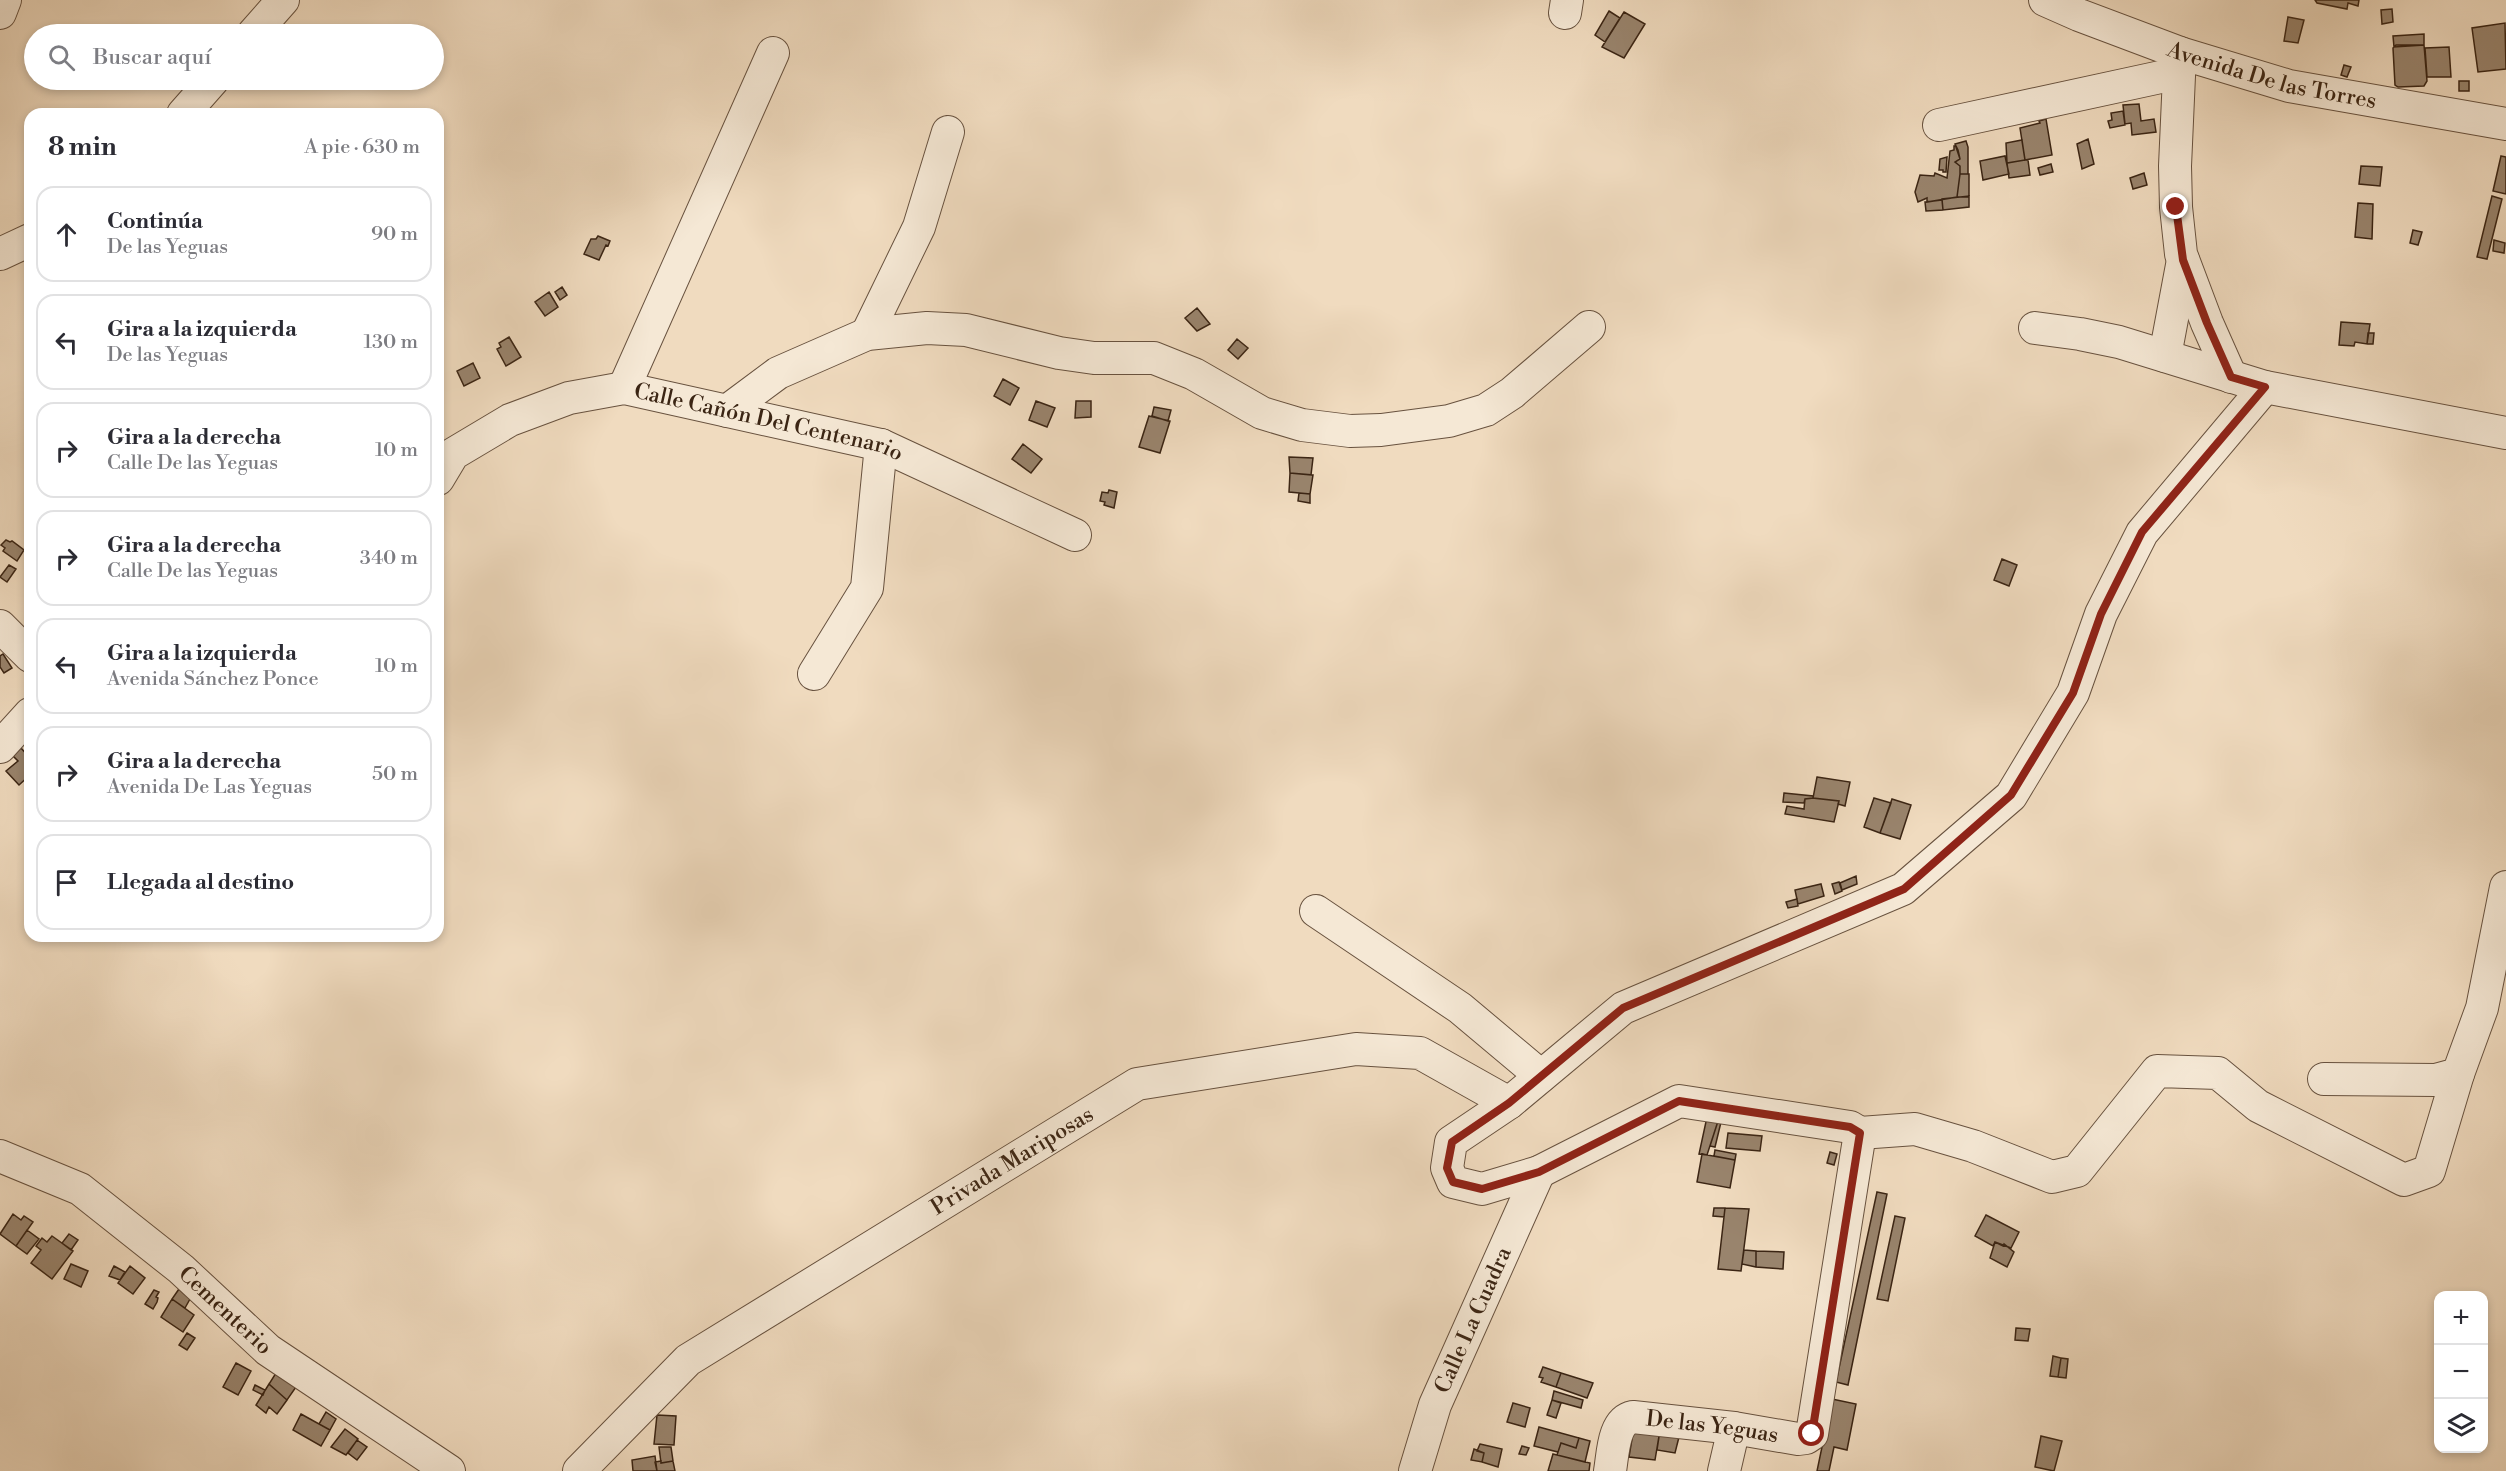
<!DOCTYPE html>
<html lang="es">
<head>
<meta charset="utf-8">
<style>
  :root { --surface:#fff; --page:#f2f2f3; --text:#2b2b33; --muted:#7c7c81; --line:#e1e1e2 }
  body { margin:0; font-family:"Libre Bodoni",serif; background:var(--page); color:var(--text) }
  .controls { position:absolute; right:18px; bottom:18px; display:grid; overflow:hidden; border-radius:12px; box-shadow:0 3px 9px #0003 }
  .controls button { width:54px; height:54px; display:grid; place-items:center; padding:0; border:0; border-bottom:2px solid var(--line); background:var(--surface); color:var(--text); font:30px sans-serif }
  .stop { position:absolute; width:18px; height:18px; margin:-14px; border:4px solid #8f2418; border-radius:50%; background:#fff }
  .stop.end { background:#8f2418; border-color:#fff; box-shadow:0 2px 6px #0008 }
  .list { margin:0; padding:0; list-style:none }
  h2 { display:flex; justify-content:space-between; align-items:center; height:78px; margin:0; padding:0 24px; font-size:26px }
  h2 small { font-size:20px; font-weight:400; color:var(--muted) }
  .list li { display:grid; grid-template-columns:39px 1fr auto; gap:18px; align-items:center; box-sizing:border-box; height:96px; margin:0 12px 12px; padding:0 12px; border:2px solid var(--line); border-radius:18px }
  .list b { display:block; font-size:22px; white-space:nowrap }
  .list p { margin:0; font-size:20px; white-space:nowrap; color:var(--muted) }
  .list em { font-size:20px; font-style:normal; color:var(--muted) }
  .icon { flex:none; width:33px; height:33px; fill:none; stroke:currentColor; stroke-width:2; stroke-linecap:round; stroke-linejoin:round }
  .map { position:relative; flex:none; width:2506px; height:1471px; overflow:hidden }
  .search { position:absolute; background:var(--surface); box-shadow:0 3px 9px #0003; left:24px; top:24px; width:420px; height:66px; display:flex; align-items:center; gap:15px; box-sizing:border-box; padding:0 21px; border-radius:33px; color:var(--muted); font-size:22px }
  .panel { position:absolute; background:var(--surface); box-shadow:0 3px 9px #0003; left:24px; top:108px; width:420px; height:834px; border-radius:18px }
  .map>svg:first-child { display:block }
  .building { fill:#99846d; stroke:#3b2514; stroke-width:1.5 }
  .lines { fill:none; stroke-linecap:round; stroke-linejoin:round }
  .minor-casing { stroke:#68523f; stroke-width:34 }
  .minor { stroke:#f5e8d5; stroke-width:32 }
  .route { stroke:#8f2418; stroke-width:8 }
  .labels { text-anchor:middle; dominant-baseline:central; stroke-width:4.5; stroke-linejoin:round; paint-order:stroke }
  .street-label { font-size:22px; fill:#3b2514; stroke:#f5e8d5 }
</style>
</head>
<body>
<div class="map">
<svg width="2506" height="1471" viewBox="0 0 2506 1471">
  <rect width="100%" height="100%" fill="#f0dbbf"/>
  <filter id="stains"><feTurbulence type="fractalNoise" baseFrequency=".00333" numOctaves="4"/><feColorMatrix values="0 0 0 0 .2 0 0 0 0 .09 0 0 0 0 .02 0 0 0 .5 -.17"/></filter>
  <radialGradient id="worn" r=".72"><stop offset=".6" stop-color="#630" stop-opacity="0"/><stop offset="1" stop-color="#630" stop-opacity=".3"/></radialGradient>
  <path class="building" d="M2315,0H2359L2358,6L2348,3L2347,9L2317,3Z
    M2392,9L2393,22L2382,24L2381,10Z
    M1609,11L1620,18L1605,42L1595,35Z
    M1624,12L1645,24L1624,58L1602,47Z
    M2288,17L2304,20L2298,43L2284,41Z
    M2505,23L2506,69L2478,72L2472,28Z
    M2424,34V45L2394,47L2393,36Z
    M2396,45H2424L2427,81L2424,86L2398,87L2395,85L2393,48Z
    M2449,47L2451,77H2427L2425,48Z
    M2344,65L2351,67L2347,77L2341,75Z
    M2459,81H2469V91H2459Z
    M2139,104L2141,121L2154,119L2156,132L2132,135L2131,123L2125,124L2123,105Z
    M2123,111L2125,125L2110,128L2108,121L2112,120L2111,113Z
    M2046,119L2052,155L2025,160L2020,128L2040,123L2039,121Z
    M2088,139L2094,164L2082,169L2077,144Z
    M2022,140L2025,160L2007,163L2006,143Z
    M1966,141L1968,147V174H1960V166L1955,162L1960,159L1955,144Z
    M1954,146H1956L1958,150L1960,159L1955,162L1960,166V174L1957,197L1927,202V198L1918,202L1915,192L1920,175L1934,176L1935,173L1947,178L1950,151L1954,150Z
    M2005,156L2009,174L1983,180L1980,161Z
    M2501,156L2506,157V194L2493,191Z
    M1947,157L1946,172H1943V170H1939L1940,159Z
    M2025,160H2028L2030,175L2009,178L2007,163Z
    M2051,164L2053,172L2040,175L2038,168Z
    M2361,166L2382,167L2380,186L2359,184Z
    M2144,173L2147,185L2133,189L2130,178Z
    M1960,174H1969V197H1957Z
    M1969,196V207L1943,210L1942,199Z
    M2492,196L2502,199L2487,259L2477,257Z
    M1942,200L1943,210L1926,211L1925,202Z
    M2358,203L2373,204L2372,239L2355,237Z
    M2413,230L2422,232L2418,245L2410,243Z
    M598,236L610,241L608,246L606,245L599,260L584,254L591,239H596Z
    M2494,240L2505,243L2504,253L2493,251Z
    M562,287L567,295L560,300L555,292Z
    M549,292L558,307L545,316L535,302Z
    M1197,308L1210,324L1197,331L1185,318Z
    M2341,322L2370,324L2367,344L2355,342L2354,346L2339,345Z
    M2368,333H2374L2373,344H2367Z
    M509,337L521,357L506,366L497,349L501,347L499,343Z
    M1237,339L1248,348L1238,359L1228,350Z
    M473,363L480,378L464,386L457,371Z
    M1003,379L1019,388L1010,405L994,396Z
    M1036,401L1055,408L1047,427L1029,420Z
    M1076,401H1091V417L1075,418Z
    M1154,407L1171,410L1168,421L1152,416Z
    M1149,416L1170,421L1160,453L1139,447Z
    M1023,444L1042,459L1031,473L1012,459Z
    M1289,457L1313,458L1311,475L1290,473Z
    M1290,473L1313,475L1310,494L1289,492Z
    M1109,490L1117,492L1114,508L1104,505L1105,502L1100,501L1102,492L1108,493Z
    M1299,493L1310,494V503L1298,501Z
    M6,540L10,542L12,541L24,550L17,561L3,551L5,548L1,545Z
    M2002,559L2017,565L2009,586L1994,580Z
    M9,565L16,569L7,582L0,577Z
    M3,654L12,668L4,673L0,667V656Z
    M21,748L30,758V775L19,785L6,771L18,761L12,755Z
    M1817,777L1850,782L1845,806L1838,804L1839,801L1813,798Z
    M1784,793L1813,796V798L1805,799L1804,803L1783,802Z
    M1813,798L1839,801L1834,822L1785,814L1787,806L1804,809L1805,799Z
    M1874,798L1891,803L1880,833L1864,827Z
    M1892,799L1911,805L1900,839L1880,833Z
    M1856,876L1857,884L1842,890L1840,883Z
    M1839,882L1842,891L1835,894L1832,884Z
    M1821,884L1824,896L1798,904L1795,890Z
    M1797,899L1798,906L1788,908L1786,902Z
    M1707,1117L1719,1118L1707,1155L1699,1154Z
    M1719,1118H1722L1715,1147L1710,1146Z
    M1728,1133L1762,1136L1760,1151L1726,1148Z
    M1715,1150L1736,1154L1735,1160L1714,1156Z
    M1830,1152L1837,1154L1834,1165L1827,1163Z
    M1702,1154L1735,1160L1730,1188L1697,1182Z
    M1877,1192L1887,1194L1848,1385L1836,1382Z
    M1714,1208H1725L1724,1217L1713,1216Z
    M1725,1208L1749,1209L1741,1271L1718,1269Z
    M13,1214L21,1220L24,1216L33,1222L16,1246L0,1234Z
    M1986,1215L2019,1232L2011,1248L1995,1242L1993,1246L1975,1236Z
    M1895,1216L1905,1218L1888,1301L1877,1299Z
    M27,1230L39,1239L27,1254L16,1246Z
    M69,1234L78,1240L71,1250L62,1243Z
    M52,1236L73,1251L52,1279L31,1263L41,1250L36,1246L42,1238L47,1242Z
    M1995,1242L2003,1246L2004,1244L2014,1252L2007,1267L1990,1258Z
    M1744,1250L1756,1251V1267L1742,1264Z
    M1756,1251L1784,1252L1783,1269L1756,1267Z
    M71,1264L88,1271L81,1287L64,1279Z
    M114,1266L125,1272L120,1280L109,1276Z
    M130,1266L145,1278L133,1294L118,1283Z
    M179,1289L190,1299L185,1308L172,1299Z
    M154,1290L159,1292L156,1297L158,1298L157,1302L153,1309L145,1304Z
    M172,1299L194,1315L183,1332L161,1317Z
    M2016,1328L2030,1329L2028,1341L2015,1340Z
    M187,1333L195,1338L187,1350L179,1345Z
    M2053,1356L2061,1358L2058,1377L2050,1376Z
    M2061,1358L2068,1359L2066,1378L2058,1377Z
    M236,1363L251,1371L238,1395L223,1387Z
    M1543,1367L1561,1373L1556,1387L1541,1382L1543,1378L1539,1377Z
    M276,1373L296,1387L287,1400L269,1384Z
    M1561,1373L1593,1383L1587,1398L1556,1387Z
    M269,1384L287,1400L277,1414L269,1407L266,1413L256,1405Z
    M255,1385L265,1390L263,1395L253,1390Z
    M1554,1391L1583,1400L1581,1408L1552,1400Z
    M1832,1399L1856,1404L1847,1450L1834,1447L1829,1471H1817Z
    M1552,1400L1561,1403L1556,1418L1547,1415Z
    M1513,1403L1530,1408L1525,1427L1507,1422Z
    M326,1412L336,1419L330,1430L319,1424Z
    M301,1414L330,1430L321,1446L293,1430Z
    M657,1415L676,1416L674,1445L654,1444Z
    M1539,1427L1579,1438L1576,1448L1561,1443L1558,1452L1534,1446Z
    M1634,1427L1660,1430L1655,1460L1629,1457Z
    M345,1429L358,1439L346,1455L331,1447Z
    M1660,1430L1680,1433L1675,1453L1657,1450Z
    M2041,1436L2062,1441L2054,1471L2035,1467Z
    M1579,1438L1590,1441L1585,1462L1557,1455L1561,1443L1576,1448Z
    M357,1440L367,1447L357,1460L348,1453Z
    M1480,1444L1502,1449L1498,1467L1482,1462L1484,1453L1477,1451Z
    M1522,1446L1529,1448L1526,1455L1519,1454Z
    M659,1447H671L673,1461L661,1463Z
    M1474,1449L1484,1453L1482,1462L1471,1460Z
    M1553,1454L1590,1463L1589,1471H1548Z
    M655,1456L657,1471H633L632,1460Z
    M661,1461V1463L673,1461L675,1471H657L655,1462Z"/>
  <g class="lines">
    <defs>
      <g id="minor">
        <path id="s1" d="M2045,0L2079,15L2180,53L2289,86L2506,124"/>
        <path d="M0,13L5,0"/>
        <path d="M1565,13L1567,0"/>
        <path d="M253,34L283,0"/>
        <path d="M2180,53L2175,166L2176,207L2181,254L2207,323L2231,377"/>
        <path d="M183,114L213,80"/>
        <path d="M1939,125L2179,73"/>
        <path d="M0,254L30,240"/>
        <path d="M2035,328L2080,334L2119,342L2265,387L2506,433"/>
        <path d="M867,334L919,227L948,132"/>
        <path d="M2165,356L2183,260"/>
        <path d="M624,388L773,53"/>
        <path d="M727,411L778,373L867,334L927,328L966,330L1059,353L1094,358H1154L1194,374L1262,413L1302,425L1350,431L1381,430L1449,421L1486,410L1512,393L1589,327"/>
        <path id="s2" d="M438,479L453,454L510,420L569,398L624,388L881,445L1075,535"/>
        <path d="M0,626L30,656"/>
        <path d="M814,674L867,588L881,445"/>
        <path d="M0,747L30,714"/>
        <path d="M1316,911L1460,1008L1541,1076"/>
        <path d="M2324,1079L2436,1080L2458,1074L2482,1008L2506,887"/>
        <path d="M1860,1133L1850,1127L1679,1101L1539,1172L1482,1189L1453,1182L1447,1168L1451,1142L1509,1103L1623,1008L1903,889L2011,796L2073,693L2101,614L2142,533L2265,387"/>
        <path d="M1860,1133L1915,1129L1973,1146L2052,1177L2077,1171L2157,1071L2218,1073L2258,1106L2404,1180L2429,1171L2458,1074"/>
        <path id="s3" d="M0,1156L80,1189L181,1269L268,1350L449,1471"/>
        <path id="s4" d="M579,1471L688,1360L1137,1084L1356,1049L1420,1053L1509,1103"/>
        <path id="s5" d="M1415,1471L1435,1405L1539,1172"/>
        <path id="s6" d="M1610,1471C1613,1454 1613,1421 1633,1417L1734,1428L1798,1439L1806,1438L1812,1434L1860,1133"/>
        <path d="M1724,1471L1734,1428"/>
      </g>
    </defs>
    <use href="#minor" class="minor-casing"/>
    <use href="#minor" class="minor"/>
  </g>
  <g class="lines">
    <path class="route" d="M1812,1434L1860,1133L1850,1127L1679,1101L1539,1172L1482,1189L1453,1182L1447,1168L1452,1142L1509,1103L1623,1008L1904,889L2011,795L2073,693L2101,614L2142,532L2265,387L2231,377L2207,323L2183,260L2176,207"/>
  </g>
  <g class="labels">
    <g class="street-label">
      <text stroke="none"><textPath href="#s1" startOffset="240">Avenida De las Torres</textPath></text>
      <text stroke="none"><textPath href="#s2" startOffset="363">Calle Cañón Del Centenario</textPath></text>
      <text stroke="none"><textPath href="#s4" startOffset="536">Privada Mariposas</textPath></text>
      <text stroke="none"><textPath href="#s3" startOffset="276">Cementerio</textPath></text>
      <text stroke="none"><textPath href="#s5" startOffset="162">Calle La Cuadra</textPath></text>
      <text stroke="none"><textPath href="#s6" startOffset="142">De las Yeguas</textPath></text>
    </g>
  </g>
  <rect width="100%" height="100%" filter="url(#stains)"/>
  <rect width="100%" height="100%" fill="url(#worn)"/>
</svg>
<div class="controls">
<button>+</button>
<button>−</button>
<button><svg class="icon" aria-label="layers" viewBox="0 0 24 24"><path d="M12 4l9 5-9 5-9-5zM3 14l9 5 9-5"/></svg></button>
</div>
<div class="stop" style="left:1812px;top:1434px"></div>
<div class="stop end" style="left:2176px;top:207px"></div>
<div class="search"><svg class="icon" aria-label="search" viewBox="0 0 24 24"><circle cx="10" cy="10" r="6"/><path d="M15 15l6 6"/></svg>Buscar aquí</div>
<section class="panel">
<h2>8 min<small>A pie · 630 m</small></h2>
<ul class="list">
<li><svg class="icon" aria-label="ahead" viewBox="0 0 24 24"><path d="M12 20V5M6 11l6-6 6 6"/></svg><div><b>Continúa</b><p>De las Yeguas</p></div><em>90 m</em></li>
<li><svg class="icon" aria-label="left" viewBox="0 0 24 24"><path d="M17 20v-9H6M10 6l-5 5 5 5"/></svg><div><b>Gira a la izquierda</b><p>De las Yeguas</p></div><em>130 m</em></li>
<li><svg class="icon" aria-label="right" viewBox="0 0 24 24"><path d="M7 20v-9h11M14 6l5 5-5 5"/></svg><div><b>Gira a la derecha</b><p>Calle De las Yeguas</p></div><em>10 m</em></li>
<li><svg class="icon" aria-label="right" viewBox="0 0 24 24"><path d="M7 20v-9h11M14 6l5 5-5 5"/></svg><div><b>Gira a la derecha</b><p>Calle De las Yeguas</p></div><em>340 m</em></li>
<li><svg class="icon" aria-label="left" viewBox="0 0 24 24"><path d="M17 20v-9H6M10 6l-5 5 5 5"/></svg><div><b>Gira a la izquierda</b><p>Avenida Sánchez Ponce</p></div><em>10 m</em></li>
<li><svg class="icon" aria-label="right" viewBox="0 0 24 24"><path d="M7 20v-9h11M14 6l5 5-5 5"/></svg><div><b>Gira a la derecha</b><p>Avenida De Las Yeguas</p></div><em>50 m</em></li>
<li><svg class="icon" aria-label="arrive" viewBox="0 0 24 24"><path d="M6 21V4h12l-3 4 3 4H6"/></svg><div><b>Llegada al destino</b></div></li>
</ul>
</section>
</div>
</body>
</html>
